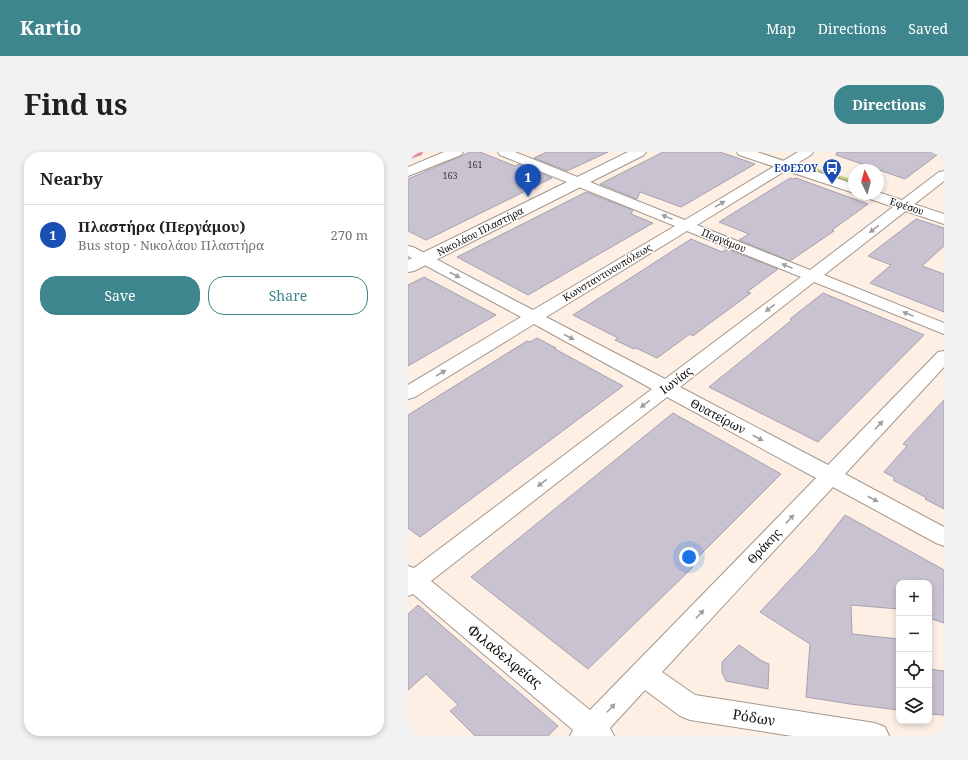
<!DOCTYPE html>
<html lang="en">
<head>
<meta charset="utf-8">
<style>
  :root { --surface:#fff; --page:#f2f2f2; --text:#202124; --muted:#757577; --line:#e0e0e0; --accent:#3e868d }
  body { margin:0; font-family:"Noto Serif",serif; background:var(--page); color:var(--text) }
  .controls { position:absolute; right:12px; bottom:12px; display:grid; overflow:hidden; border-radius:8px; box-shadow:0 2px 6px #0003 }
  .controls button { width:36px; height:36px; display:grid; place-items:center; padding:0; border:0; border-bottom:1px solid var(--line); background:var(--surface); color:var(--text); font:20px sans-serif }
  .compass { position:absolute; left:440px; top:12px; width:36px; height:36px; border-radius:50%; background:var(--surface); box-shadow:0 2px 6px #0003; rotate:354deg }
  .you { position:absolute; left:281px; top:405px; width:14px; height:14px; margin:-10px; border:3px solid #fff; border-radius:50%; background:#1a73e8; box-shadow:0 0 0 6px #1a73e833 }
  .badge { display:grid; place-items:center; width:26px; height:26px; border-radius:50%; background:var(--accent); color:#fff; font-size:13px; font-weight:700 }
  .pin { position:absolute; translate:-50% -33px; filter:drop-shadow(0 1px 2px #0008) }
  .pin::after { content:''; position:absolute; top:21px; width:14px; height:12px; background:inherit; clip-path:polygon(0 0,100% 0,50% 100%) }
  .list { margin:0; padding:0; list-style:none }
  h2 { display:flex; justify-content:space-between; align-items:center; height:52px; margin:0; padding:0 16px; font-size:17px }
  h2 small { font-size:13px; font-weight:400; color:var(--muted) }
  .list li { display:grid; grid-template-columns:26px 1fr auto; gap:12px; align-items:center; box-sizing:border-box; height:60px; padding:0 16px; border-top:1px solid var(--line) }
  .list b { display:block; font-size:15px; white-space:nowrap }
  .list p { margin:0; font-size:13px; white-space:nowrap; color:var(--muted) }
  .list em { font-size:13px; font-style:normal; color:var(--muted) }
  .actions { display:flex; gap:8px; padding:12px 16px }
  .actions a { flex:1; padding:9px 0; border:1px solid var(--accent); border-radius:16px; text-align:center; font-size:14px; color:var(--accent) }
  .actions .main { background:var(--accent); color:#fff }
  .icon { flex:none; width:22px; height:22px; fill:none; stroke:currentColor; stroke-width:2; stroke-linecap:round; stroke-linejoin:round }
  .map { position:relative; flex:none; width:536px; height:584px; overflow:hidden; border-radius:16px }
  header { display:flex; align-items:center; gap:24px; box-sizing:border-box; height:56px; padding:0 20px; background:var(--accent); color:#fff }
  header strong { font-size:19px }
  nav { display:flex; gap:22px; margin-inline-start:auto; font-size:14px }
  .intro { display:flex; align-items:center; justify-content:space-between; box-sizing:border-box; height:96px; padding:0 24px }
  h1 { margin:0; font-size:28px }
  .button { padding:10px 18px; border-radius:16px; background:var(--accent); color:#fff; font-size:14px; font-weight:700 }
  main { display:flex; gap:24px; padding:0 24px }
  aside { flex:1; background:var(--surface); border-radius:16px; box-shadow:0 2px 6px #0003 }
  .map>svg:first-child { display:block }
  .green { fill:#bcd27f }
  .building { fill:#c9c2d1; stroke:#a7a0af }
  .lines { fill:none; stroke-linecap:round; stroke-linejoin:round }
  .minor-casing { stroke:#a4978c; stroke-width:2 }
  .tertiary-casing { stroke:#a4978c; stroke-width:2 }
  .trunk-casing { stroke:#d4d4d3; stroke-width:2 }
  .minor { fill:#fff; fill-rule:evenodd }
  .tertiary { fill:#fff; fill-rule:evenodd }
  .trunk { fill:#f47f9a; fill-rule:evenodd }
  .oneway { fill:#a09f9d }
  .labels { text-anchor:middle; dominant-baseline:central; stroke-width:3; stroke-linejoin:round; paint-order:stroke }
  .far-number-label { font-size:9px; fill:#403b3c }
  .far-transit-label { font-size:10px; font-weight:bold; fill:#164399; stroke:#fff; text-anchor:end }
  .far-street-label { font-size:10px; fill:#120e0a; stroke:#fff }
  .street-label { font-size:12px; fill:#120e0a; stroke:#fff }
  .near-street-label { font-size:14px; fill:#120e0a; stroke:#fff }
</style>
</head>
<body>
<header>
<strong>Kartio</strong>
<nav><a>Map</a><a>Directions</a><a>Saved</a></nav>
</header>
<div class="intro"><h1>Find us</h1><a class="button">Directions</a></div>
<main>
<aside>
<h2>Nearby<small></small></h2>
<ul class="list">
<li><span class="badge" style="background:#1a4fb4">1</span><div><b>Πλαστήρα (Περγάμου)</b><p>Bus stop · Νικολάου Πλαστήρα</p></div><em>270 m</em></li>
</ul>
<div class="actions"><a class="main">Save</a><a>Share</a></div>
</aside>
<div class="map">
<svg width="536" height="584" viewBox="0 0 536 584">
  <rect width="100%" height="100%" fill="#fdefe4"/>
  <path class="green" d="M401,14L446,28V33L398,17V15Z"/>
  <path class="building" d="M62,0H72L107,14L111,12L144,26L18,88L0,79V27Z
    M139,0H200L159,19L126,6Z
    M255,0H312L347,12L273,55L232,40L229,47L192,32Z
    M429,0H533L497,27L428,3Z
    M382,26L385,27L388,26L460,52L424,78L426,79L382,109L331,88L341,82L311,70Z
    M178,40L225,58L223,62L245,71L120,143L49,105Z
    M508,67L536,76V94L514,114L536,122V160L462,131L483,113L460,104Z
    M283,87L314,100L319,97L370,117L339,140L343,141L298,174L285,184L282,182L249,206L228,196L226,197L207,188L210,186L165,163Z
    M16,125L88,163L0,214V133Z
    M415,141L516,183L410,290L301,235L384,168L382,167Z
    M129,186L148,196L147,197L215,234L12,385L0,376V263L119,189L122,190Z
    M536,248V357L517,347L519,346L485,328L487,326L476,320L499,294L495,292Z
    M265,261L373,322L282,413L285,415L180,517L63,425Z
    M437,363L536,418V471L521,466V431H491V457L443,453L444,482L491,487V558L442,552L398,545L402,492L352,460L407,401Z
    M10,453L41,480L150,574L140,584H67L42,559L50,553L18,522L0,538V462Z
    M331,493L354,509L361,512L360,537L318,529L314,521V510Z
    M521,517L536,519V563L521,562Z"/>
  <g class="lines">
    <defs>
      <path id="minor" d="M90,0H107L277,68L390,0H405L403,3L289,73L402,118L531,20L536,19V29L416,123L536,171V182L406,130L272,235L420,313L530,200L536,199V215L437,322L536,375V394L528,391L425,335L254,520L287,543L467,571L477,575L481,584H384L282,568L272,564L237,538L202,576L206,584H162L165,578L5,442L0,444V414L6,416L244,237L126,172L7,245L0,247V233L113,165L0,104V94L5,95L125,158L267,74L92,3ZM279,79L393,125L257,227L138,165ZM259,245L408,326L182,558L23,429Z"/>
      <path id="tertiary" d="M36,0H55L53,3L0,24V15Z
        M220,0H238L236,3L6,119L0,120V108Z
        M329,0H349L446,32V41L331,3Z
        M470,40L536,62V72L456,45L454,42H470Z"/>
      <path id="trunk" d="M0,0H15L13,3L0,7Z"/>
    </defs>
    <use href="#minor" class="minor-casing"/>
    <use href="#tertiary" class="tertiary-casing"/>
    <use href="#trunk" class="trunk-casing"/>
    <use href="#minor" class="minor"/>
    <use href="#tertiary" class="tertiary"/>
    <use href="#trunk" class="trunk"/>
  </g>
  <defs><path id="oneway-solid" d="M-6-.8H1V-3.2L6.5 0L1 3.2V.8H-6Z"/></defs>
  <g class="oneway">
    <use href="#oneway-solid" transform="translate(312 52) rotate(-31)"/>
    <use href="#oneway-solid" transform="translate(259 65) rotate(-158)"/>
    <use href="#oneway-solid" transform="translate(466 77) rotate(143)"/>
    <use href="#oneway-solid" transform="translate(379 114) rotate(-158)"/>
    <use href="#oneway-solid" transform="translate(47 123) rotate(28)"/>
    <use href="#oneway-solid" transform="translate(362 156) rotate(143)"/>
    <use href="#oneway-solid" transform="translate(500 162) rotate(-158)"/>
    <use href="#oneway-solid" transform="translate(161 185) rotate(28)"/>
    <use href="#oneway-solid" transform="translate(33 221) rotate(-31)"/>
    <use href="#oneway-solid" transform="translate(237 252) rotate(143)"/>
    <use href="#oneway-solid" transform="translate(471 273) rotate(-47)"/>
    <use href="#oneway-solid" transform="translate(350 286) rotate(28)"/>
    <use href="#oneway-solid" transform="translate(134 331) rotate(143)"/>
    <use href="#oneway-solid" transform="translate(465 347) rotate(28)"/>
    <use href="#oneway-solid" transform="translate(382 367) rotate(-47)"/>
    <use href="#oneway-solid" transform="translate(292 462) rotate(-47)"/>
    <use href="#oneway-solid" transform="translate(203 556) rotate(-46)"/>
  </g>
  <defs>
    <symbol id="bus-pin" viewBox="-11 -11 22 30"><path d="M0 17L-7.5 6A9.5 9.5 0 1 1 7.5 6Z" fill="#1a4fb4" stroke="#fff"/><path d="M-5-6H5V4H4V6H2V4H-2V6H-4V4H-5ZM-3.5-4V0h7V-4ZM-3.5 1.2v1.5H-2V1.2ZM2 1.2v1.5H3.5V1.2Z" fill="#fff"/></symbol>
  </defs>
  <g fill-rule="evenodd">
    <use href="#bus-pin" x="413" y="5" width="22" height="30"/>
  </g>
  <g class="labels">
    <g class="far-number-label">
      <text x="67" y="12">161</text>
      <text x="42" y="23">163</text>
    </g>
    <g class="far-transit-label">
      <text x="410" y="16">ΕΦΕΣΟΥ</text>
    </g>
    <g class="far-street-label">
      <text transform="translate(499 54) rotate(18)">Εφέσου</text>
      <text transform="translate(72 79) rotate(-27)">Νικολάου Πλαστήρα</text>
      <text transform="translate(316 88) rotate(22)">Περγάμου</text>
      <text transform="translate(199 120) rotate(-31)">Κωνσταντινουπόλεως</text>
    </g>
    <g class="street-label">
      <text transform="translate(268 228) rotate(-37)">Ιωνίας</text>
      <text transform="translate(310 264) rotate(28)">Θυατείρων</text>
      <text transform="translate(356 394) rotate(-47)">Θράκης</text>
    </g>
    <g class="near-street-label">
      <text transform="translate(97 504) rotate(39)">Φιλαδελφείας</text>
      <text transform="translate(346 565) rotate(9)">Ρόδων</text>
    </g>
  </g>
</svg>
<div class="controls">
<button>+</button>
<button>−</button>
<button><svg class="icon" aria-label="locate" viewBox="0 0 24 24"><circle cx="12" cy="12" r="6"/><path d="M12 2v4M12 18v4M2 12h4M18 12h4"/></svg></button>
<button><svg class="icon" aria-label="layers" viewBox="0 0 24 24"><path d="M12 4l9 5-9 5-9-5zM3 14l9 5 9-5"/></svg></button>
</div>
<svg class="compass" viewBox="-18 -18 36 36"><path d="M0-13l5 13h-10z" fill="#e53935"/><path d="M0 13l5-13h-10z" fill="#757577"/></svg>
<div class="you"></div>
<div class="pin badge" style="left:120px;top:45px;background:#1a4fb4">1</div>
</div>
</main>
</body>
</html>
